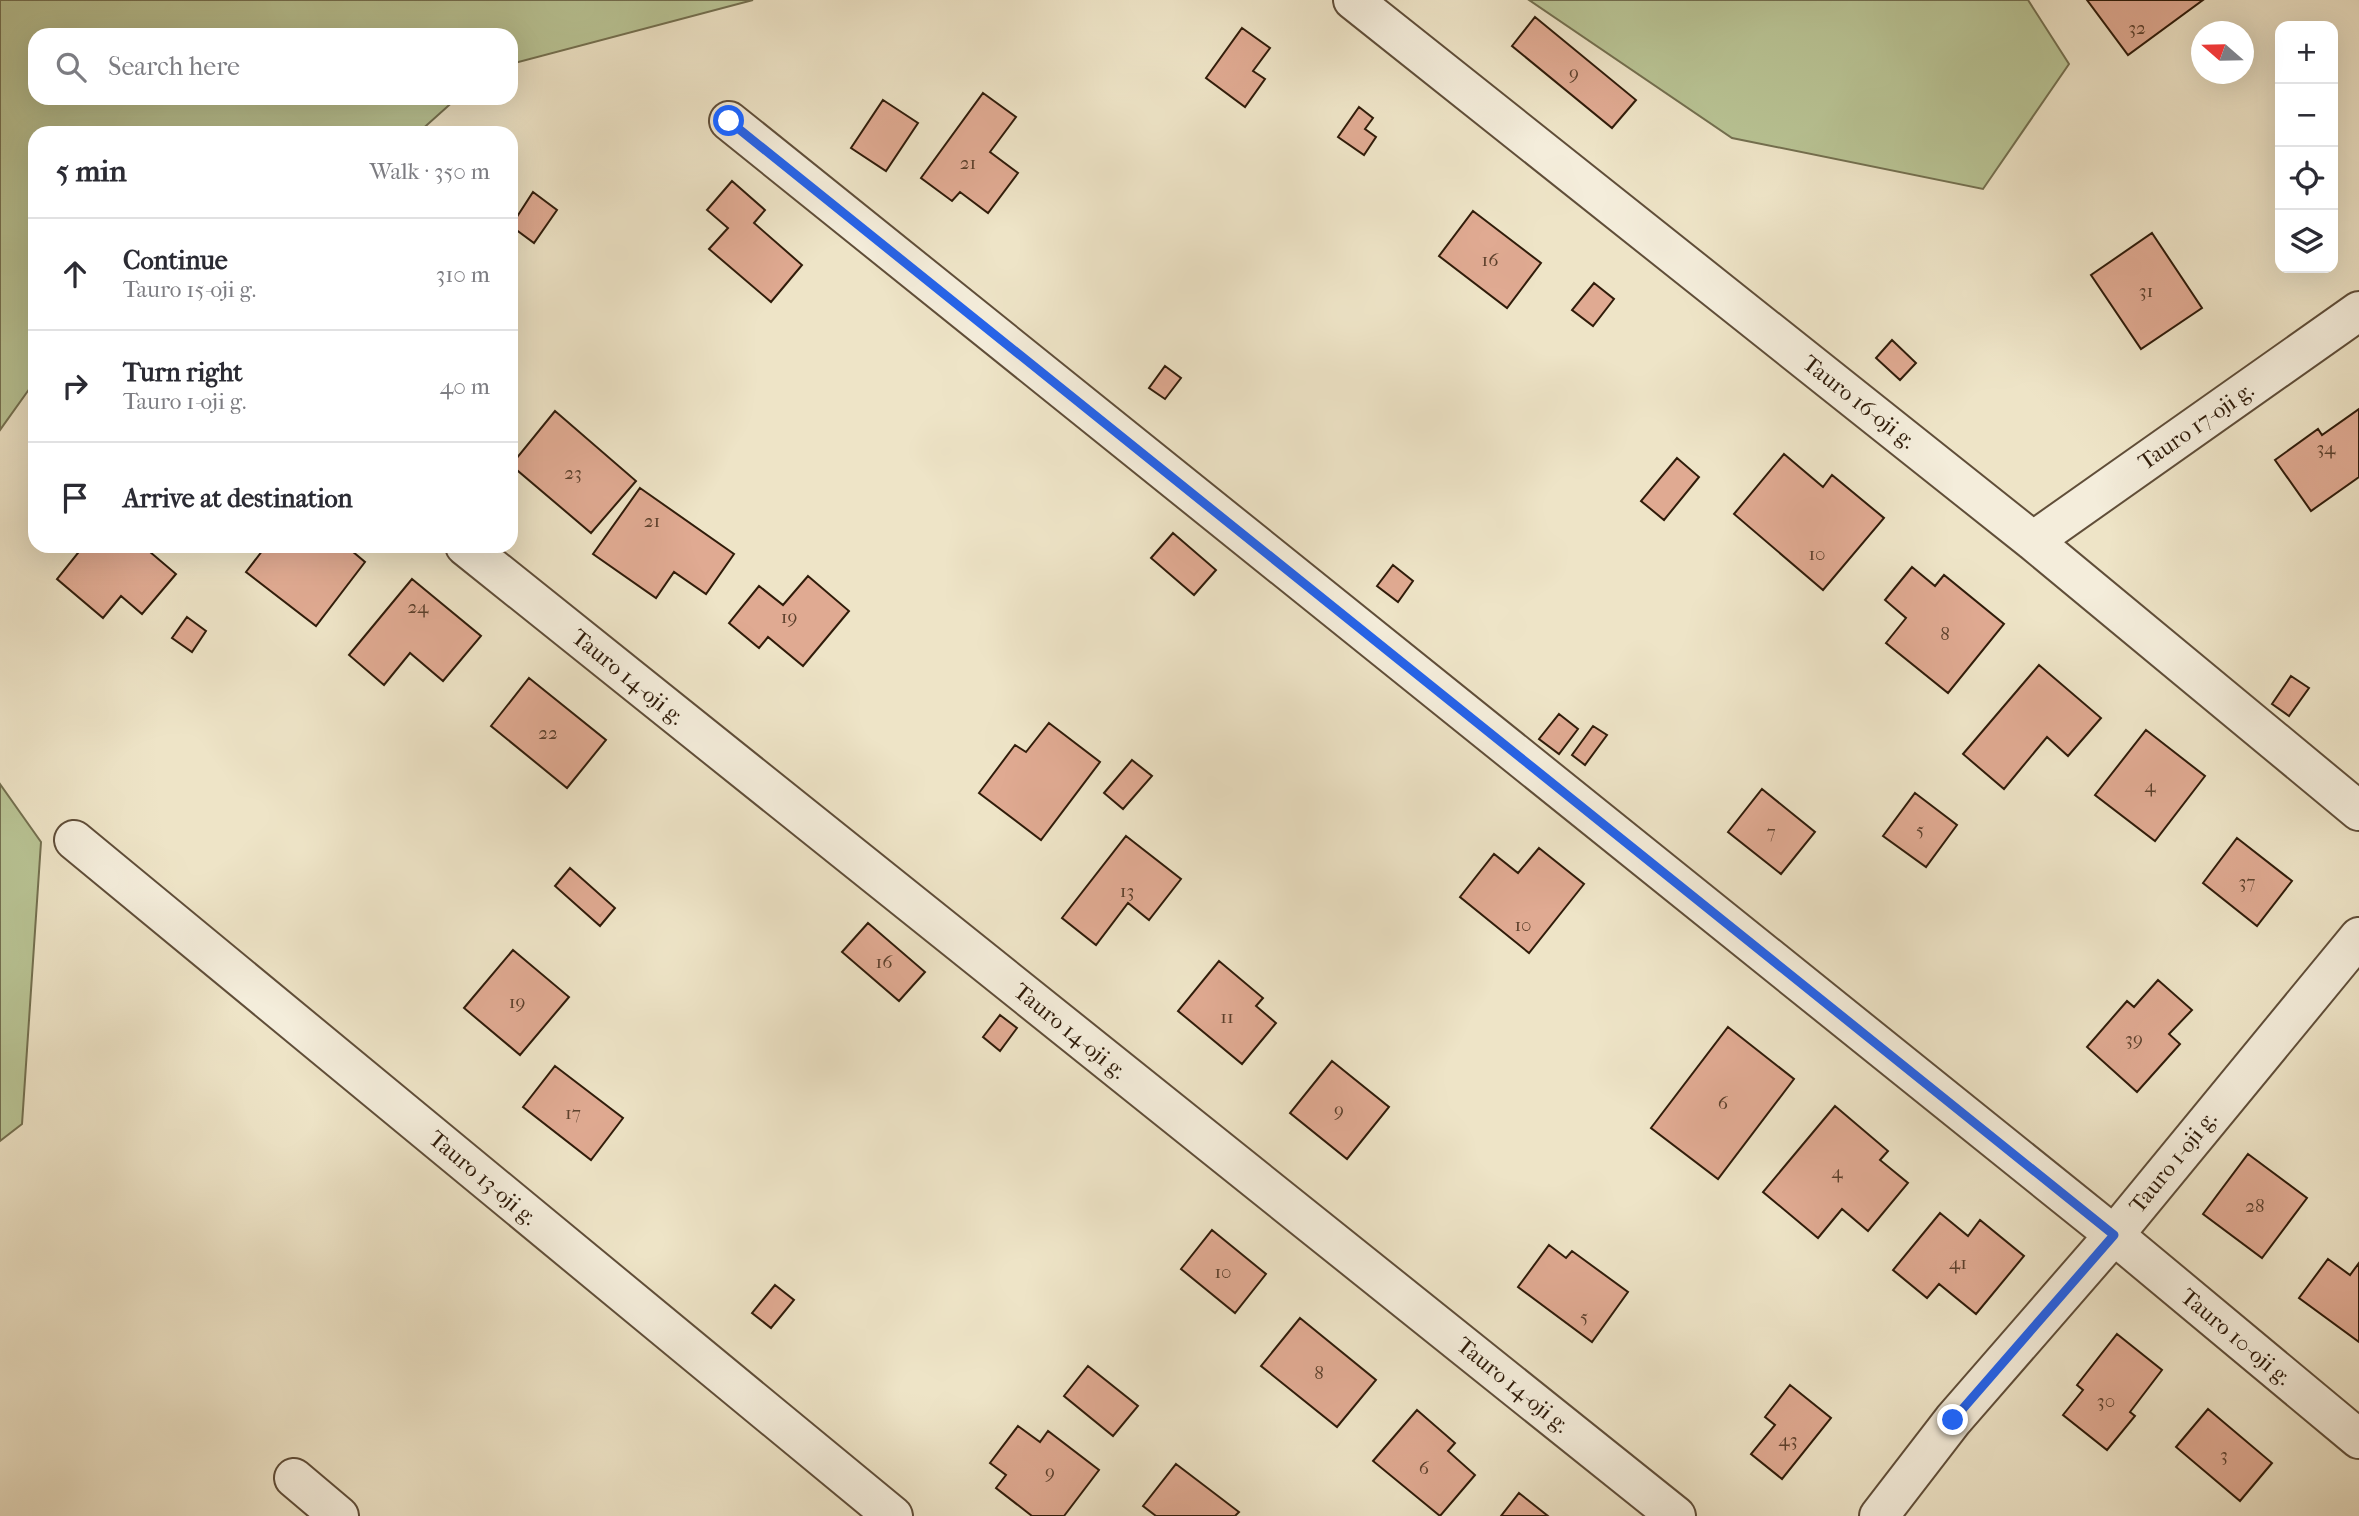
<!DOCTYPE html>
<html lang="en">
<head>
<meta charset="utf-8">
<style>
  :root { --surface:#fff; --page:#f7f7f7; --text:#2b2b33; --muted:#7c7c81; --line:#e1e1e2 }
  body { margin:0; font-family:"IM FELL French Canon",serif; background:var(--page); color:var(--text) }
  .controls { position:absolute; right:21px; top:21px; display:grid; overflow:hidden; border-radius:14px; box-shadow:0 7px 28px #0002 }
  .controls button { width:63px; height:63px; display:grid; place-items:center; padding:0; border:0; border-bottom:2px solid var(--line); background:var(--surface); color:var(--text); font:35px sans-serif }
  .compass { position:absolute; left:2191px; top:21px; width:63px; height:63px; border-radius:50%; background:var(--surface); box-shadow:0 7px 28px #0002; rotate:290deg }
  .stop { position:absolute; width:21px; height:21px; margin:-16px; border:5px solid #2563eb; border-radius:50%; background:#fff }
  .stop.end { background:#2563eb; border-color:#fff; box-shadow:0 2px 7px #0008 }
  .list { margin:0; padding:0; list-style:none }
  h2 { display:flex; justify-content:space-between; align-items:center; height:91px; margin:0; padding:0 28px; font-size:30px }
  h2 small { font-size:23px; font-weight:400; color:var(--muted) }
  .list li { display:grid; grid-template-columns:46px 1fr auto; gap:21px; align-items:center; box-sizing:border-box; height:112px; padding:0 28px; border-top:2px solid var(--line) }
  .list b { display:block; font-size:26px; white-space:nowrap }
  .list p { margin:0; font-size:23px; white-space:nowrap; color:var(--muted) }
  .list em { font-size:23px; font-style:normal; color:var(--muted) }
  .icon { flex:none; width:38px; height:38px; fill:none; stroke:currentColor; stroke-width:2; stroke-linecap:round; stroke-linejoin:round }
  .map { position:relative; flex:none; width:2359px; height:1516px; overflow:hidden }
  .search { position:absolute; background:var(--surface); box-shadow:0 7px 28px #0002; left:28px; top:28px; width:490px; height:77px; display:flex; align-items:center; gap:18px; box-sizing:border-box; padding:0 24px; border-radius:21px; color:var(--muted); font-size:26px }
  .panel { position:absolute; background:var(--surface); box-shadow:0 7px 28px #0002; left:28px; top:126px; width:490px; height:427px; border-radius:21px }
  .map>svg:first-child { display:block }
  .green { fill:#b9c495; stroke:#747050; stroke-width:2 }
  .building { fill:#e0aa92; stroke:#301c0a; stroke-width:2 }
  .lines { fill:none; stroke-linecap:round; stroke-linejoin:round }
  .minor-casing { stroke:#604e39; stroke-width:42 }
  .minor { stroke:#f4eddb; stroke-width:38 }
  .route { stroke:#2563eb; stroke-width:9 }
  .labels { text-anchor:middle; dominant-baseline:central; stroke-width:5; stroke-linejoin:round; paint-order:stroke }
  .number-label { font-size:19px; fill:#5c402c }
  .street-label { font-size:23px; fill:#301c0a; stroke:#f4eddb }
</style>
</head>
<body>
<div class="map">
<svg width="2359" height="1516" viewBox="0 0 2359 1516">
  <rect width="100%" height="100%" fill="#eee4c7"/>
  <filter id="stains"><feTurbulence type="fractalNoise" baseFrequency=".00286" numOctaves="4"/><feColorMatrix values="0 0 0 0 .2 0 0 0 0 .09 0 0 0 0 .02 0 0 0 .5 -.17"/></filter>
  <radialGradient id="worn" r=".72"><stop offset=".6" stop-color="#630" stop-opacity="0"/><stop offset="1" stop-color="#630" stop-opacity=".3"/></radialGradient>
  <path class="green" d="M0,0H753L511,64V35H35V98H457L418,133H35V381L0,430Z
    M1529,0H2028L2069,64L1983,189L1732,138Z
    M0,784L41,842L22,1124L0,1141Z"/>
  <path class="building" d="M2087,0H2203L2128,55Z
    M1535,17L1636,100L1612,128L1512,46Z
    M1242,28L1270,48L1253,71L1265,79L1245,107L1206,78Z
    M983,93L1016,117L990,152L1018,173L988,213L960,192L952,201L921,178Z
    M883,100L918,123L886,171L851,148Z
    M1359,107L1373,118L1365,129L1376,137L1364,155L1338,137Z
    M732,181L765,210L754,223L802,265L771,302L709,249L728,228L707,210Z
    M533,192L557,210L534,243L511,226Z
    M1473,211L1541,263L1507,308L1439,256Z
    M2152,233L2202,308L2141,349L2091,275Z
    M1594,283L1614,299L1593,326L1572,310Z
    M1892,340L1916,363L1900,380L1876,358Z
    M1165,366L1181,378L1165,399L1149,388Z
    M2359,409V477L2311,511L2275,460L2318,429L2322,435Z
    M555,411L636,481L591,533L511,465Z
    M1784,454L1823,487L1832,475L1884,518L1823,590L1734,514Z
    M1677,458L1699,477L1664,520L1641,501Z
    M640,488L734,554L706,594L674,572L656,598L593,554Z
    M1173,533L1216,570L1194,595L1151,558Z
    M79,546H143L176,574L142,614L121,596L103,618L57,579L82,548Z
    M266,546H346L365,562L316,626L246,572Z
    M1393,565L1413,581L1398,602L1377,586Z
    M1912,567L1935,586L1944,575L2004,624L1948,693L1886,643L1906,618L1885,600Z
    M808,576L849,611L803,666L768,637L759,648L729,623L759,586L783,605Z
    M412,579L481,636L443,681L410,653L384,685L349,655Z
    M187,617L206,631L192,652L172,638Z
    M2039,665L2101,718L2068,756L2047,737L2004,789L1963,754Z
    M2291,676L2309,688L2289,716L2272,704Z
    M529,678L606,740L567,788L491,726Z
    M1559,714L1578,729L1559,754L1539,739Z
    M1049,723L1100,762L1041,840L979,793L1015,745L1026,752Z
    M1593,726L1607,735L1585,765L1572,755Z
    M2146,730L2205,776L2155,841L2095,795Z
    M1132,760L1152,776L1123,809L1104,793Z
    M1762,789L1815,832L1781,874L1728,832Z
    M1915,793L1957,825L1926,867L1883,836Z
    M1126,836L1181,879L1149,920L1128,903L1096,945L1062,918Z
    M2237,838L2292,881L2257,926L2203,883Z
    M1539,848L1584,884L1529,953L1460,897L1494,854L1518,873Z
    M570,868L615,908L600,926L555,886Z
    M868,923L925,972L899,1001L842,952Z
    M513,950L569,997L520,1055L464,1008Z
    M1219,961L1263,998L1256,1006L1276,1023L1242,1064L1178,1011Z
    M2158,980L2192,1010L2169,1034L2180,1044L2137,1092L2087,1047L2127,1001L2134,1007Z
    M1000,1015L1017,1028L1000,1051L983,1037Z
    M1728,1027L1794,1079L1718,1179L1651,1128Z
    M1332,1061L1389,1107L1347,1159L1290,1113Z
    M555,1066L623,1118L591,1160L523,1107Z
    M1835,1106L1888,1151L1880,1160L1908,1183L1868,1231L1842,1209L1818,1238L1763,1192Z
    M2248,1154L2307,1198L2262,1258L2203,1214Z
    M1940,1213L1968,1236L1980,1220L2024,1256L1976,1314L1939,1284L1927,1298L1893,1270Z
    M1212,1230L1266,1274L1235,1313L1181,1269Z
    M1549,1245L1566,1258L1572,1251L1628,1292L1592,1342L1518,1287Z
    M2328,1259L2350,1275L2359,1263V1342L2299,1298Z
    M775,1285L794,1300L771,1328L752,1313Z
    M1300,1318L1376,1380L1337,1427L1261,1366Z
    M2117,1334L2162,1370L2130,1412L2135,1416L2107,1450L2063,1415L2083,1390L2077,1385Z
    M1088,1366L1138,1406L1113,1436L1064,1396Z
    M1790,1385L1831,1418L1782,1479L1751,1454L1775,1425L1765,1417Z
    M2208,1409L2272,1463L2240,1501L2176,1447Z
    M1417,1410L1455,1443L1448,1451L1475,1475L1440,1516L1373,1461Z
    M1018,1426L1040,1442L1048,1431L1099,1470L1064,1516H1032L996,1488L1006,1475L990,1463Z
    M1176,1464L1239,1512L1235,1516H1156L1143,1506Z
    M1519,1493L1548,1516H1501Z"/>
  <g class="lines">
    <defs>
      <path id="minor" d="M1353,0L2033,541L2359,811
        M729,121L2114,1235L2359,1439
        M2033,541L2359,311
        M465,546L1676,1516
        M74,840L893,1516
        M294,1478L339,1516
        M1879,1516L1953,1420L2114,1235L2359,937"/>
    </defs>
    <use href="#minor" class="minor-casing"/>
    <use href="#minor" class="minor"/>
  </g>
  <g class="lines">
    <path class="route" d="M729,121L2114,1235L1953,1420"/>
  </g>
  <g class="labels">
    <g class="number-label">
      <text x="2137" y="28">32</text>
      <text x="1574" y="73">9</text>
      <text x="968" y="163">21</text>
      <text x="1490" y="260">16</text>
      <text x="2146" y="291">31</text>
      <text x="2326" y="448">34</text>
      <text x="573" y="473">23</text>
      <text x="652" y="521">21</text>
      <text x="1817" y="554">10</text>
      <text x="418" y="607">24</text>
      <text x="789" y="617">19</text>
      <text x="1945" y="634">8</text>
      <text x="548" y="733">22</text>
      <text x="2150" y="786">4</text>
      <text x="1920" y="830">5</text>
      <text x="1771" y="832">7</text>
      <text x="2247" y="882">37</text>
      <text x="1127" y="891">13</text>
      <text x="1523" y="925">10</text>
      <text x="884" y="962">16</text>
      <text x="517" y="1002">19</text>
      <text x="1227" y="1017">11</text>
      <text x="2134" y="1039">39</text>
      <text x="1723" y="1103">6</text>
      <text x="1339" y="1110">9</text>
      <text x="573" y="1113">17</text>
      <text x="1837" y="1172">4</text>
      <text x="2255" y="1206">28</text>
      <text x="1958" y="1263">41</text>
      <text x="1223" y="1272">10</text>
      <text x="1584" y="1317">5</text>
      <text x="1319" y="1373">8</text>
      <text x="2106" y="1401">30</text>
      <text x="1788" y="1440">43</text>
      <text x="2224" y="1455">3</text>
      <text x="1424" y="1468">6</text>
      <text x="1050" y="1472">9</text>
    </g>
    <g class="street-label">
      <text transform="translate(1859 402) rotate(38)">Tauro 16-oji g.</text>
      <text transform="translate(2196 426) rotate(-35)">Tauro 17-oji g.</text>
      <text transform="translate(628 677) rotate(39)">Tauro 14-oji g.</text>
      <text transform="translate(1070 1031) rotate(39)">Tauro 14-oji g.</text>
      <text transform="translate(2173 1162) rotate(-51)">Tauro 1-oji g.</text>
      <text transform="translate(483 1178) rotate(40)">Tauro 13-oji g.</text>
      <text transform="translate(2236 1337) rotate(40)">Tauro 10-oji g.</text>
      <text transform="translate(1513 1385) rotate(39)">Tauro 14-oji g.</text>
    </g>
  </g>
  <rect width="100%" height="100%" filter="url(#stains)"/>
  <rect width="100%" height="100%" fill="url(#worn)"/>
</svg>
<div class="controls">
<button>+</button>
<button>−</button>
<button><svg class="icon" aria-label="locate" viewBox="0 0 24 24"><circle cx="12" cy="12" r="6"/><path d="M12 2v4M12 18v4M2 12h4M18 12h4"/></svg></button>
<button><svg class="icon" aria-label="layers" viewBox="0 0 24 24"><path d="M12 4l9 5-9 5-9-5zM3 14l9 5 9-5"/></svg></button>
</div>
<svg class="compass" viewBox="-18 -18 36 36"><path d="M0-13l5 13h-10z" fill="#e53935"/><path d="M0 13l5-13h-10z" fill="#7c7c81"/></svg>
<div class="stop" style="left:729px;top:121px"></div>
<div class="stop end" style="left:1953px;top:1420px"></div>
<div class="search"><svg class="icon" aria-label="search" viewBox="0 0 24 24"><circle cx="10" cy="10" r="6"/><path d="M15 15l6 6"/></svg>Search here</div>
<section class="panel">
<h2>5 min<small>Walk · 350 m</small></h2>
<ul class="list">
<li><svg class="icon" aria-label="ahead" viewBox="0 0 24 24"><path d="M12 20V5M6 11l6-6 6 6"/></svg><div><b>Continue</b><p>Tauro 15-oji g.</p></div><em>310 m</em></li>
<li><svg class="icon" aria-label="right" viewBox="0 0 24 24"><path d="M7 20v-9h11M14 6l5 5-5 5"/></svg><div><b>Turn right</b><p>Tauro 1-oji g.</p></div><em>40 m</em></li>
<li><svg class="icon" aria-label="arrive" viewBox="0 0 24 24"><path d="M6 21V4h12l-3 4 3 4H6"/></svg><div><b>Arrive at destination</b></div></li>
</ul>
</section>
</div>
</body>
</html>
